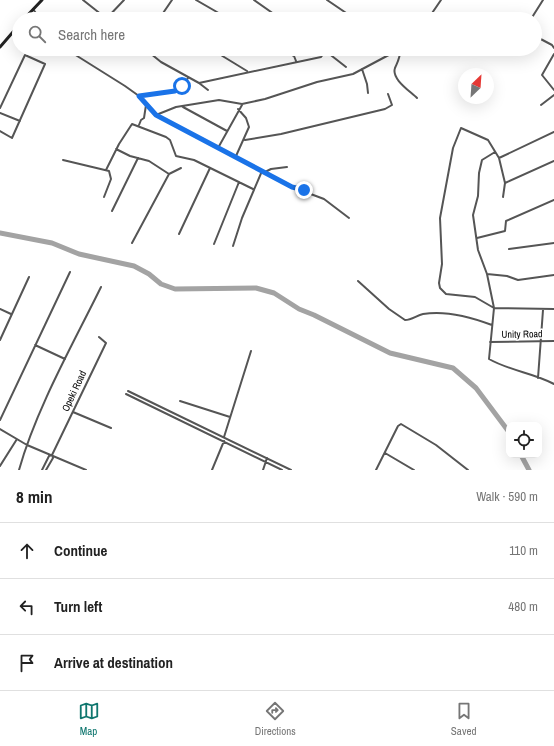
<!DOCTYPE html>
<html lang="en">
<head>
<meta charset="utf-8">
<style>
  :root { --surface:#fff; --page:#f6f6f6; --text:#222; --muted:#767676; --line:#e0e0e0; --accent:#0f766e }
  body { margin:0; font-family:"Archivo Narrow",sans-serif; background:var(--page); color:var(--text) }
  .controls { position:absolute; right:12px; bottom:12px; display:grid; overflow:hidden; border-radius:8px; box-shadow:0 4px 16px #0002 }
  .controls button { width:36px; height:36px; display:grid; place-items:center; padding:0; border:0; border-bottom:1px solid var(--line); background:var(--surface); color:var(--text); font:20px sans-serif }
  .compass { position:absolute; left:458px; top:68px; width:36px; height:36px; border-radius:50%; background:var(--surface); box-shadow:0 4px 16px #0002; rotate:25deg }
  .stop { position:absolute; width:12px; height:12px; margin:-9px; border:3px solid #1a73e8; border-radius:50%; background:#fff }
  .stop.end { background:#1a73e8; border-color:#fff; box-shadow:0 1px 4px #0008 }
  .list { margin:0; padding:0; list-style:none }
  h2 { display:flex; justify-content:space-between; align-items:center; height:52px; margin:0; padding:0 16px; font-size:17px }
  h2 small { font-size:13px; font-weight:400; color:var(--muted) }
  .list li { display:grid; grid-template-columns:26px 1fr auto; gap:12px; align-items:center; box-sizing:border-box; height:56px; padding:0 16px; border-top:1px solid var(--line) }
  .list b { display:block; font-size:15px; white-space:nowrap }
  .list em { font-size:13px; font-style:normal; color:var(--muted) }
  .icon { flex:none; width:22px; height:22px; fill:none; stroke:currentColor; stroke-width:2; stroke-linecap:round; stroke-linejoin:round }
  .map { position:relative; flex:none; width:554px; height:470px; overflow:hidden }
  .search { position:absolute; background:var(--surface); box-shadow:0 4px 16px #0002; left:12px; right:12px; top:12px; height:44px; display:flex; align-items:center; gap:10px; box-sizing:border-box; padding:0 14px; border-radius:22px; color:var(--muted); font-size:15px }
  .sheet { height:220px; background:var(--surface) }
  nav { display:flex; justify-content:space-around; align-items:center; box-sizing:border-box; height:56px; border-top:1px solid var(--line); background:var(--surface); font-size:11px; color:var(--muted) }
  nav a { display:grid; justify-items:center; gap:2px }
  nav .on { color:var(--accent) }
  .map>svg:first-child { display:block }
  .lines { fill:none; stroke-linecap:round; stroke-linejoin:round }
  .river { stroke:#a3a3a3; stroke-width:5 }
  .minor { stroke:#555; stroke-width:2 }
  .secondary { stroke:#222; stroke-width:3 }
  .route { stroke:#1a73e8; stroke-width:5 }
  .labels { text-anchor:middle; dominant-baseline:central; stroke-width:3; stroke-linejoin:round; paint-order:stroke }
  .street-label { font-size:10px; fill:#000; stroke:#fff }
</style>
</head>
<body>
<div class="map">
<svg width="554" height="470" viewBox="0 0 554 470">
  <rect width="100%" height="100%" fill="#fff"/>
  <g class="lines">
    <path class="river" d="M0,233L52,243L79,254L134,266L149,274L161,284L175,289L256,288L274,293L299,309L314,315L390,353L453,368L476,388L509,432
      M521,455L529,470"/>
    <path class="minor" d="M83,0L107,19
      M196,0L229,19
      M254,0L281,19
      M327,0L355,19
      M33,9L40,19
      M106,19L124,0
      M159,19L172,0
      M345,19L348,14
      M428,19L441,0
      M531,19L543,0
      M535,36L552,45L554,48
      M66,49L125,86L139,96L156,115L292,187L324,199L349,218
      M145,49L161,62L199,83L321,57L327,49
      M211,49L247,71
      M281,49L294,56L296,61
      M323,49L346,67
      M400,49C401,56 398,61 395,68C391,79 410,91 417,98
      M84,51L87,49
      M554,54L542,75L554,90
      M362,69L367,84L368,93
      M199,83L208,90
      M139,96L175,91L180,89L188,78
      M541,105L554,95
      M183,107L227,131
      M0,108L25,55L45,64L12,138L0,131
      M0,113L20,121
      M156,115L176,107L219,100L242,104L265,99L317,82L353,74L400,49
      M139,125L141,120L144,118L146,105
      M245,140L281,134L385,109L392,105L388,94
      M218,148L242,105
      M116,149L130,156L149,161L169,174
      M495,152L482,160L479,173L478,196L473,215L478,250L487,274L494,308L489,359C510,371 534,373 554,384
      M236,156L249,127L246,118L238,109
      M499,158L554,132
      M63,160L109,171L111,179L104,197
      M106,170L119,144L132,124L166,137L170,140L176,156L194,160L253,189
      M265,172L271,169L287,167
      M505,183L499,158L488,140L461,128L453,148L440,218L442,264L439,283L440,288L446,294L475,297L494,308L554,309
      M503,197L505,183L554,161
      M112,211L138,158
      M179,234L210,168
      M477,238L505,231L506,221L554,200
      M132,243L169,174L181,168
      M214,244L239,182
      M233,246L242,218L262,171
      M509,249L554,243
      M487,274L507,276L518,280L554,275
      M358,281L389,309L405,320C412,320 417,315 423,314C446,310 471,317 492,325
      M0,309L11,314
      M0,340L29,277
      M490,342L554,341
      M35,345L65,359
      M538,378L543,310
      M128,391L291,470
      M126,394L282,470
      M180,401L230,417
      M73,412L111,428
      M0,420L70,272
      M0,429L27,445L86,470
      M224,437L251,351
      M385,453L414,470
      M52,455L106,343L99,337
      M0,466L17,439
      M19,470C36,409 73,344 101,287
      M42,470L49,456L52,455L53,458L46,470
      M212,470L224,441
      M263,470L267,458
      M376,470L398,426L401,424L436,445L468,470"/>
    <path class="secondary" d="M24,19L42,0
      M0,47L19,25"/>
  </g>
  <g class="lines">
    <path class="route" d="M182,86L175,91L139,96L156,115L292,187L304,190"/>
  </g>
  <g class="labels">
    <g class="street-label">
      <text transform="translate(522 334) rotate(-1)">Unity Road</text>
      <text transform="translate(74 391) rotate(-65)">Opeki Road</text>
    </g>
  </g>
</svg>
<div class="controls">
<button><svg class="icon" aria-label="locate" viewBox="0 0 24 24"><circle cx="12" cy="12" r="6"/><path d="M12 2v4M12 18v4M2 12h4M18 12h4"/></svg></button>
</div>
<svg class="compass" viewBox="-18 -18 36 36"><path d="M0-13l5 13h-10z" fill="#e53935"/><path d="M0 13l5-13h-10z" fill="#767676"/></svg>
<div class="stop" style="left:182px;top:86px"></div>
<div class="stop end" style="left:304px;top:190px"></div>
<div class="search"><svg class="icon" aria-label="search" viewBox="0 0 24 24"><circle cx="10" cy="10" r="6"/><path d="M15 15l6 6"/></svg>Search here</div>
</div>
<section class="sheet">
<h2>8 min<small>Walk · 590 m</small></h2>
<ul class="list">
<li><svg class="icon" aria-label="ahead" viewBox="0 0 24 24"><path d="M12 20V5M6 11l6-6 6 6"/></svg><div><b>Continue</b></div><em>110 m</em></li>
<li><svg class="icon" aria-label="left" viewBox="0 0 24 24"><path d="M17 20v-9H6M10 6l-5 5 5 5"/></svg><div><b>Turn left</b></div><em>480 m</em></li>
<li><svg class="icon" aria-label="arrive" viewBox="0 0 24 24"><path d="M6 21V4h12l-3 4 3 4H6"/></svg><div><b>Arrive at destination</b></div></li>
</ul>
</section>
<nav>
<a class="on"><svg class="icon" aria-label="map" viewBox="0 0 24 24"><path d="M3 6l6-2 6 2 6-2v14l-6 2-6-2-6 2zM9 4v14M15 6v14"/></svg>Map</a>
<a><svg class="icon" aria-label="directions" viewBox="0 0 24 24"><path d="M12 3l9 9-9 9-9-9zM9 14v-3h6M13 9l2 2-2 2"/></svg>Directions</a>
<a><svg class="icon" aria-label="saved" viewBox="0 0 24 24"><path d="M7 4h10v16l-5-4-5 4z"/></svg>Saved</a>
</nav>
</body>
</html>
